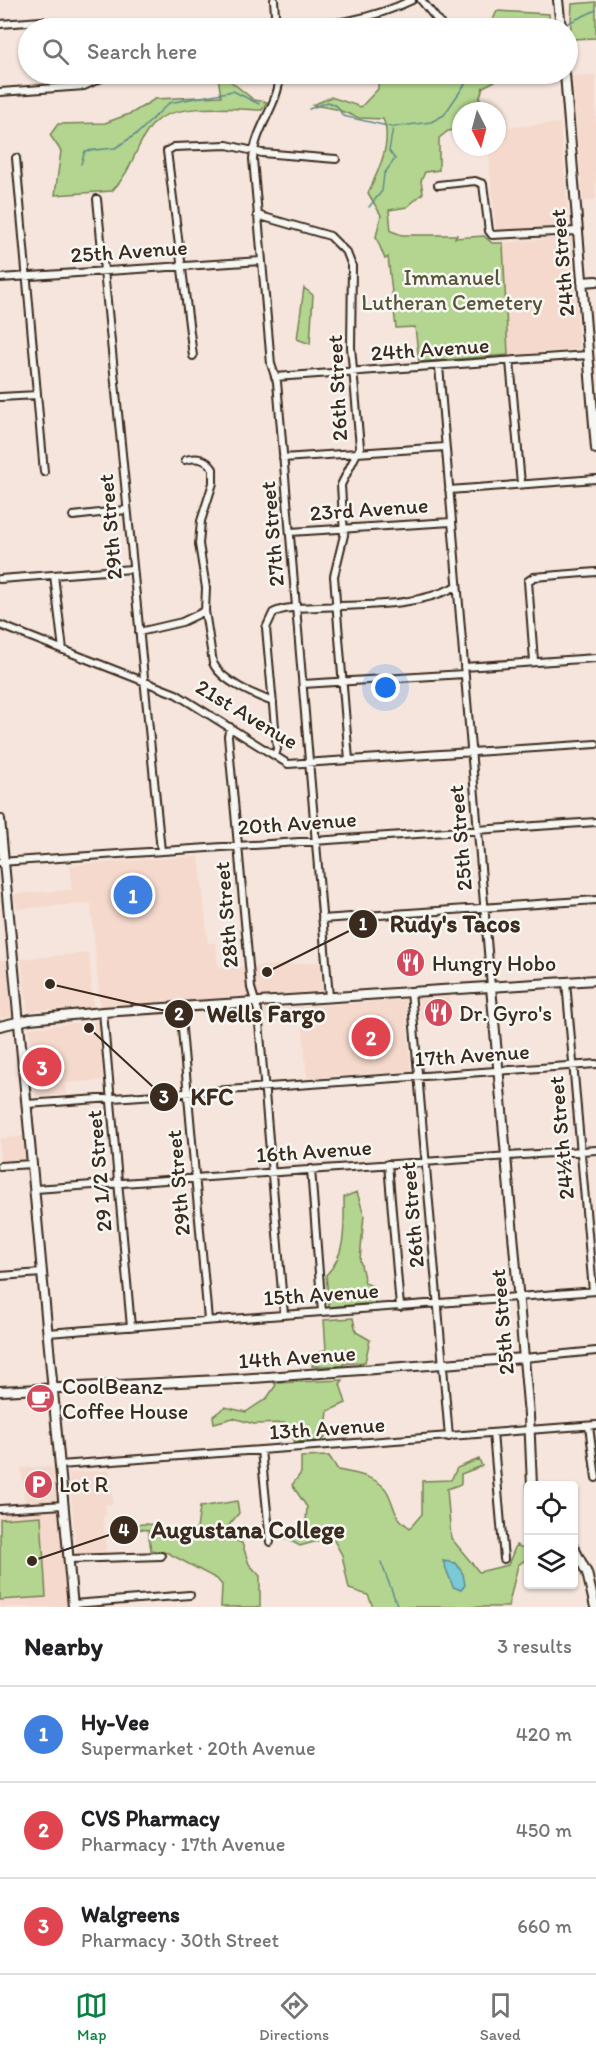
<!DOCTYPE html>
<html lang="en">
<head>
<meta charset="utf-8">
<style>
  :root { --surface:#fff; --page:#f2f2f2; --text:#202124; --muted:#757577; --line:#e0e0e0; --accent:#0b8043 }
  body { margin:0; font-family:Itim,sans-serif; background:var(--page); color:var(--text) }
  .controls { position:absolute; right:18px; bottom:18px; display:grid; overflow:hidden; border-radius:6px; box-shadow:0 2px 4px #0004 }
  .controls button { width:54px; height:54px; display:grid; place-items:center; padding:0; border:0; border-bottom:2px solid var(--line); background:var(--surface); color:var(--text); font:30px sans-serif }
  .compass { position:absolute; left:452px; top:102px; width:54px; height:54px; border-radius:50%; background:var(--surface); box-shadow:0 2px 4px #0004; rotate:174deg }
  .you { position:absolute; left:386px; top:688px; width:21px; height:21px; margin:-15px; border:4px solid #fff; border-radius:50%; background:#1a73e8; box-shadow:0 0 0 9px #1a73e833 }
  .badge { display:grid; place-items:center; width:39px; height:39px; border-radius:50%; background:var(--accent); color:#fff; font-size:20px; font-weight:700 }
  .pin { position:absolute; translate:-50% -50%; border:3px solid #fff; box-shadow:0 2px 6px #0006 }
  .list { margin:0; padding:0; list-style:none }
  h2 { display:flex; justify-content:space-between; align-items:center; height:78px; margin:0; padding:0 24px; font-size:26px }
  h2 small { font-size:20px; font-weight:400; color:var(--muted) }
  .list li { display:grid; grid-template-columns:39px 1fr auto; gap:18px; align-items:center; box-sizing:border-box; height:96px; padding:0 24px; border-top:2px solid var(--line) }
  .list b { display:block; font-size:22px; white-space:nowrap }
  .list p { margin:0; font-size:20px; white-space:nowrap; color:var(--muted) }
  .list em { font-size:20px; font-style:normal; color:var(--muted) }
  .icon { flex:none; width:33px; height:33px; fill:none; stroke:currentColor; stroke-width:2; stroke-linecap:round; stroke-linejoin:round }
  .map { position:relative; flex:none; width:596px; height:1607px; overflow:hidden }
  .search { position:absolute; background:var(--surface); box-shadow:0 2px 4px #0004; left:18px; right:18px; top:18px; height:66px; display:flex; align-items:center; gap:15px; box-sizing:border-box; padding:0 21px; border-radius:33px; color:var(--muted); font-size:22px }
  .sheet { height:366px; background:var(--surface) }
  nav { display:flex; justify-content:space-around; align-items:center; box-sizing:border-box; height:84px; border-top:2px solid var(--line); background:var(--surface); font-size:16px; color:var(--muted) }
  nav a { display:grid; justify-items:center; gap:3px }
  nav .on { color:var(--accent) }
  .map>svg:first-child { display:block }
  .built { fill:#f5d9cc }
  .green { fill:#b3d58f; stroke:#778056; stroke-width:1.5 }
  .water { fill:#7acad5; stroke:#618a8c; stroke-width:1.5 }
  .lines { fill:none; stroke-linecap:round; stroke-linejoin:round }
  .stream { stroke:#618a8c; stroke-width:1.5 }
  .minor-casing { stroke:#3b2a1e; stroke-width:10 }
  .tertiary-casing { stroke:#3b2a1e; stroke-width:12 }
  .minor { stroke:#f6f6f2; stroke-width:6 }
  .tertiary { stroke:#f6f6f2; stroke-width:8 }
  .labels { text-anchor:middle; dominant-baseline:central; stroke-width:5; stroke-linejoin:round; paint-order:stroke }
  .street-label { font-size:22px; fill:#3b2a1e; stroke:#f6f6f2 }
  .park-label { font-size:22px; fill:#59553a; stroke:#f6f6f2 }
  .poi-label { font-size:22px; fill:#3b2a1e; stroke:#f6f6f2; text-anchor:start }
  .leader { fill:none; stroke:#3b2a1e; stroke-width:2 }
  .callout-dot { fill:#3b2a1e; stroke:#f6f6f2; stroke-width:2 }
  .mark-label { font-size:18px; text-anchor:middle; font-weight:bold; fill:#fff }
  .callout-label { font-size:24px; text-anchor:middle; font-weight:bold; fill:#3b2a1e; stroke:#f6f6f2; stroke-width:5; stroke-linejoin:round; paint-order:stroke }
</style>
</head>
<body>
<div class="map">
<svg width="596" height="1607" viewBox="0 0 596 1607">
  <rect width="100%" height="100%" fill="#f5e5dc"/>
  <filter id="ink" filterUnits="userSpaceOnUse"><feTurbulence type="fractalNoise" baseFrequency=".0167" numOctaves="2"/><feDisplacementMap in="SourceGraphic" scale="12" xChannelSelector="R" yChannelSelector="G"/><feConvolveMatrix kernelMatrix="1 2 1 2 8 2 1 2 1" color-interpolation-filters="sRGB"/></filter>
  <g filter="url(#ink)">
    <path class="built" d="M596,75V200L583,201L572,76Z
      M560,123L569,227L496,232L488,147H497V128Z
      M571,237L579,349L508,355L503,243Z
      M199,856L208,943H216L218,968L247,966L249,996L100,1007L91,903L17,909L14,894L72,890L70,865Z
      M89,953L93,1007L28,1011L21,959Z
      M0,960H6L12,1016L0,1018Z
      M320,962L322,991L254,996L252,967Z
      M449,997L451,1018L421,1020L419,999Z
      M405,1000L411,1071L307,1078L302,1019L266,1021L265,1009Z
      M98,1021L103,1080L66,1083L67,1094L36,1096L29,1028Z
      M23,1136L26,1161L0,1164V1139Z
      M53,1466L68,1607H0V1514L26,1512L21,1468Z
      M110,1470L113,1504L105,1505L106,1515L103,1516L106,1553L77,1556L69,1473Z"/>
    <path class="green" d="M596,2V38L570,39L572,4Z
      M497,11L549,14L550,28H489Z
      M378,74H496L495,81L483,87L479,100L480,111H461V129L448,131L439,138V170L425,172L421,181L423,193L407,207L389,210L391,231L402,235H457L455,238L484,236L492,243H503L508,355L419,362L415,327L396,328L388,257L385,259L376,237L381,215L368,193C378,172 393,142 383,119L359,118L336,109L313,105L331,97L361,107L378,89Z
      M224,76L254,100L267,102L262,110C235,109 172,102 153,124C135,144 134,169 112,191L55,195L61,151L50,135L58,124L105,123L132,113L155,99L221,96L218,77Z
      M304,288L313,295L310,344L297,339Z
      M357,1192L364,1215L360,1260L365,1283L372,1286L375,1303L329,1307L326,1275C347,1254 344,1225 344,1197Z
      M353,1318L356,1332L370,1340L365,1362L343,1364V1366H312L314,1355L326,1349L324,1320Z
      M343,1380L340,1384L346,1403L328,1411L325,1438L319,1441L295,1442L285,1423L254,1424L233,1418L214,1423L213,1416L225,1407L246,1412L267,1398L276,1385L274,1383Z
      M329,1456L338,1470C354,1473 380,1477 388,1493C396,1510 393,1516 410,1528L422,1514V1481L451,1480L457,1468L479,1459L482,1466L461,1474V1484L447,1489L451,1538L479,1572L508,1565L516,1545L528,1550V1558L518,1565L508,1607H373L368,1595L349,1589L342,1555L332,1537L300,1546L283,1537L306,1521L307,1507L292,1485L301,1473V1457Z
      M237,1501L239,1513L225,1530L227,1537L242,1543L249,1564L260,1576V1607H221L222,1585L217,1579L168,1553L151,1550L148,1530L130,1528C147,1518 166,1529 183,1535L197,1529L200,1507Z
      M41,1516L46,1597L0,1600V1519Z"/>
    <path class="water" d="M443,1561L456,1563L463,1574L465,1585L461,1590L453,1587Z"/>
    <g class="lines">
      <path class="stream" d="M564,25L596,10
        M309,109L328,102L337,106L343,116L392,127
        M81,164L85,151L115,148L138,133L169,103L233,91L259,104
        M369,207L382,191L384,174L395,159L389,151L393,127L431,122L444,115L472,74
        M381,1562L398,1607"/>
      <defs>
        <path id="minor" d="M274,0L276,28
          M421,0L440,23
          M0,24L42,21
          M286,28C331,25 371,20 412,0
          M280,74C279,105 255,127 253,159L271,364L277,382L329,997
          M0,92L84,86L110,74
          M16,158L44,472
          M438,185L475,181L483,184L489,231L492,235L578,231
          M97,199L161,851
          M257,215L330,236L347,253L352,266L351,347L360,447L341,485L344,535L334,576L349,760
          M0,278L261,261
          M193,356L167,151L174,147L227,145L262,153L336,159
          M510,361L521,484
          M439,366L491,987
          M275,377L588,355
          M0,397L37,395
          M283,458L445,447
          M185,460C197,457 206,458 213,469V483L201,521L199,544L206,588L205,611L213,663C222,682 255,695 273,702
          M449,490L596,479
          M73,516L126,510
          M290,532L451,522
          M54,575L63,650
          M0,579L132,569
          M0,625L176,694L288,764L596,744
          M139,632L182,622L205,611
          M534,661L528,581L534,577L596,572
          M464,667L596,658
          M303,684L464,674
          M230,727L228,736L251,988L258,1011L284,1315
          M275,756L277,749L266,628L273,613C286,606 304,608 319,607C365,604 414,608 457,586
          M0,862L596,822
          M322,919L596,900
          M566,982L593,1291
          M411,991L449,1437
          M180,1007L208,1320
          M103,1012L131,1327
          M27,1104L596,1064
          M388,1164L400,1307
          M0,1166L32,1164
          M311,1169L322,1312
          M35,1189L596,1150
          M0,1276L42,1273
          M48,1333L596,1291
          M524,1358L596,1351
          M589,1426L596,1478
          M493,1433L504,1559
          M261,1450L270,1542
          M60,1465L596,1425
          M0,1509L64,1505
          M69,1559L161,1556
          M73,1604L190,1595"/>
        <path id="tertiary" d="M558,0L561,28
          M565,74L596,449
          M582,282L596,281
          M0,819L73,1607
          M491,987L529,1415L532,1486
          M0,1026L30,1019L103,1012L596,980
          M0,1391L239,1379L524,1358
          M574,1548L587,1573L595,1607"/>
      </defs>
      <use href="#minor" class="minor-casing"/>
      <use href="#tertiary" class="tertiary-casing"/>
      <use href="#minor" class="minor"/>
      <use href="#tertiary" class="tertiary"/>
    </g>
  </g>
  <defs>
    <symbol id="restaurant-disc" viewBox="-11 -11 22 22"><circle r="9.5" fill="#d1495b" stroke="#f6f6f2"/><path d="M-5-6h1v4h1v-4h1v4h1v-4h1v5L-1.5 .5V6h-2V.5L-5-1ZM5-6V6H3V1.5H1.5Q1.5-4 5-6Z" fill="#fff"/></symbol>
    <symbol id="cafe-disc" viewBox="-11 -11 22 22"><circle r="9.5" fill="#d1495b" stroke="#f6f6f2"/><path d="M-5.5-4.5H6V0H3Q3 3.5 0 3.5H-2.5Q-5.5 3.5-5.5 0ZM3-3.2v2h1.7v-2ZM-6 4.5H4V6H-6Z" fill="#fff"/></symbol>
    <symbol id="parking-disc" viewBox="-11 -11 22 22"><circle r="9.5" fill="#d1495b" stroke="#f6f6f2"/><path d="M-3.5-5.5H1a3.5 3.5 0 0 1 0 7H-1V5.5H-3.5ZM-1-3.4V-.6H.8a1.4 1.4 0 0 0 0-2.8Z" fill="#fff"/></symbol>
  </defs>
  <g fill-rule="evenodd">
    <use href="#restaurant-disc" x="394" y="946" width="33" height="33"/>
    <use href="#restaurant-disc" x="422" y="996" width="33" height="33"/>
    <use href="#cafe-disc" x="24" y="1382" width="33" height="33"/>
    <use href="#parking-disc" x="22" y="1468" width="33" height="33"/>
  </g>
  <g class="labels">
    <g class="street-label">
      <text transform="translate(129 251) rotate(-4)">25th Avenue</text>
      <text transform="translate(562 263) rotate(-95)">24th Street</text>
      <text transform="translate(430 349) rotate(-4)">24th Avenue</text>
      <text transform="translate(337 388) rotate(-93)">26th Street</text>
      <text transform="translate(369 509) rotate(-4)">23rd Avenue</text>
      <text transform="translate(110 527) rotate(-95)">29th Street</text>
      <text transform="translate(272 534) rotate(-95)">27th Street</text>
      <text transform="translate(247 714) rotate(31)">21st Avenue</text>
      <text transform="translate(297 823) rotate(-4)">20th Avenue</text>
      <text transform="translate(460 838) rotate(-95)">25th Street</text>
      <text transform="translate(226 915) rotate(-95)">28th Street</text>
      <text transform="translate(472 1055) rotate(-4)">17th Avenue</text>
      <text transform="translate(561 1138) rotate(-95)">24½th Street</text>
      <text transform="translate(314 1151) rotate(-4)">16th Avenue</text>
      <text transform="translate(99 1171) rotate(-95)">29 1/2 Street</text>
      <text transform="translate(178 1183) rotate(-95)">29th Street</text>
      <text transform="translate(412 1215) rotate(-95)">26th Street</text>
      <text transform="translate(321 1294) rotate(-4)">15th Avenue</text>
      <text transform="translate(502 1322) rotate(-95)">25th Street</text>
      <text transform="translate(297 1357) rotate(-4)">14th Avenue</text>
      <text transform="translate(327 1428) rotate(-4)">13th Avenue</text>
    </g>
    <g class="park-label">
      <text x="452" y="277">Immanuel<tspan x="452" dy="25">Lutheran Cemetery</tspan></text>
    </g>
    <g class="poi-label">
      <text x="432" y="963">Hungry Hobo</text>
      <text x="459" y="1013">Dr. Gyro's</text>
      <text x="62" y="1386">CoolBeanz<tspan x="62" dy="25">Coffee House</tspan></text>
      <text x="59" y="1484">Lot R</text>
    </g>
  </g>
  <path class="leader" d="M267 972L363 924M50 984L179 1014M89 1028L164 1097M32 1561L124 1530"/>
  <g class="callout-dot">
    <circle cx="267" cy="972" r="6"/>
    <circle cx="50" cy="984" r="6"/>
    <circle cx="89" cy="1028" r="6"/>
    <circle cx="32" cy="1561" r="6"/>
    <circle cx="363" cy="924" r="15"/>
    <circle cx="179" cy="1014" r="15"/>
    <circle cx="164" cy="1097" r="15"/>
    <circle cx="124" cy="1530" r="15"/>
  </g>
  <g class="mark-label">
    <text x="363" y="930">1</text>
    <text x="179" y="1020">2</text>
    <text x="164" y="1103">3</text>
    <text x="124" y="1536">4</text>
  </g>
  <g class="callout-label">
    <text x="455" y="932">Rudy's Tacos</text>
    <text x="266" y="1022">Wells Fargo</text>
    <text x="212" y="1105">KFC</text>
    <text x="248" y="1538">Augustana College</text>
  </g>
</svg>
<div class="controls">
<button><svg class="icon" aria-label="locate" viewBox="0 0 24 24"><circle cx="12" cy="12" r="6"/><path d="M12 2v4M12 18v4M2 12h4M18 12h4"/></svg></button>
<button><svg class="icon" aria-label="layers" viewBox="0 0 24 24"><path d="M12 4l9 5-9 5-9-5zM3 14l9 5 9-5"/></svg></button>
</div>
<svg class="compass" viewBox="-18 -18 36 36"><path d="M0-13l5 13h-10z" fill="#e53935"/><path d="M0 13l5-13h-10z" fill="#757577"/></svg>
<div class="you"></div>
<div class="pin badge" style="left:133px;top:895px;background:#3f7fe0">1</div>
<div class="pin badge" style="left:371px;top:1037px;background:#e0444e">2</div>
<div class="pin badge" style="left:42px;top:1067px;background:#e0444e">3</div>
<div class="search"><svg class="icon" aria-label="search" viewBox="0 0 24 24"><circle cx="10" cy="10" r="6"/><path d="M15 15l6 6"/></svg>Search here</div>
</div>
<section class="sheet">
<h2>Nearby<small>3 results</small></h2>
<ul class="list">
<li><span class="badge" style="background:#3f7fe0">1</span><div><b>Hy-Vee</b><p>Supermarket · 20th Avenue</p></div><em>420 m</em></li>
<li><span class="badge" style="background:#e0444e">2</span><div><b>CVS Pharmacy</b><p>Pharmacy · 17th Avenue</p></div><em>450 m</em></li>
<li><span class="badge" style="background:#e0444e">3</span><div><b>Walgreens</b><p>Pharmacy · 30th Street</p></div><em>660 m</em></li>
</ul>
</section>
<nav>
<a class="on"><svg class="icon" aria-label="map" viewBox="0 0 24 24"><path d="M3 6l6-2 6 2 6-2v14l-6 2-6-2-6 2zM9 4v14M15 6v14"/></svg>Map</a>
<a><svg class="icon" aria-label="directions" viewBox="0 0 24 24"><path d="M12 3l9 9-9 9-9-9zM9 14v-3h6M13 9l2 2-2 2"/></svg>Directions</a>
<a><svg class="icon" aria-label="saved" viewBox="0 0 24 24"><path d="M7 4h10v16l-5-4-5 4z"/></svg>Saved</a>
</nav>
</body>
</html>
